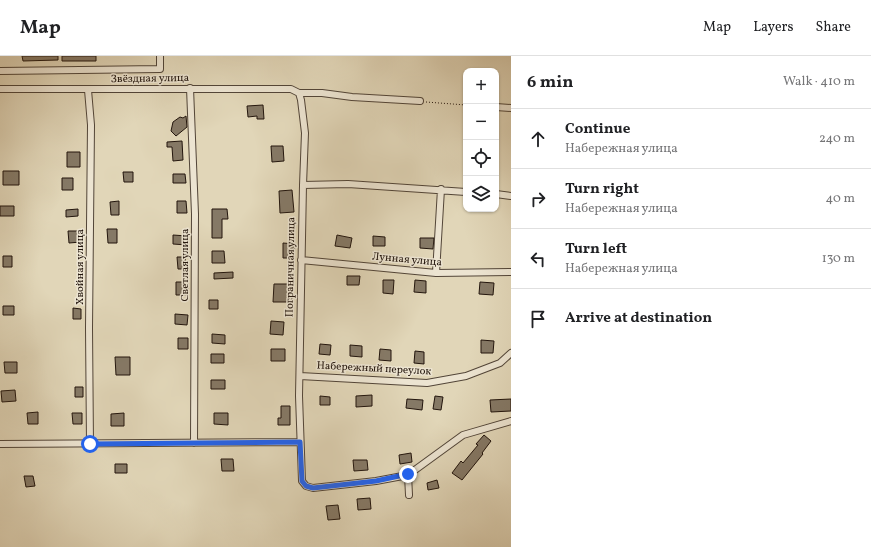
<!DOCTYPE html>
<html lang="en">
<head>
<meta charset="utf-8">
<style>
  :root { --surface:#fff; --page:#f6f6f6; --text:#202124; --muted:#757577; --line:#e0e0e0 }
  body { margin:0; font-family:Vollkorn,serif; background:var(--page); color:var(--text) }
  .controls { position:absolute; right:12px; top:12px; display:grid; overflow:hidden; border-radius:8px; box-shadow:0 1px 3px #0004 }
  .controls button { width:36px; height:36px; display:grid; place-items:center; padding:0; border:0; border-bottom:1px solid var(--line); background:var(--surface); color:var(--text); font:20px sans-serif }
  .stop { position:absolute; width:12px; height:12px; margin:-9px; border:3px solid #2563eb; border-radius:50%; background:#fff }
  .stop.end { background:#2563eb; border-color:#fff; box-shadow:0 1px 4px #0008 }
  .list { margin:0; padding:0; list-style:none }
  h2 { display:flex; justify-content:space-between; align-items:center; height:52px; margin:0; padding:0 16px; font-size:17px }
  h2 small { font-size:13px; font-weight:400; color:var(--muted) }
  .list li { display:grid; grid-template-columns:26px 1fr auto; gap:12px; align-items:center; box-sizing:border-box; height:60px; padding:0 16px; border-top:1px solid var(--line) }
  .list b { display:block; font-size:15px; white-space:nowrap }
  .list p { margin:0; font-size:13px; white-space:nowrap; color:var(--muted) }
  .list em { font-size:13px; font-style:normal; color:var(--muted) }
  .icon { flex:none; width:22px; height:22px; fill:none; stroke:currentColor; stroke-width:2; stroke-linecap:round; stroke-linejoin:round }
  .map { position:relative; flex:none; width:511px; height:491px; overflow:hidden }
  header { display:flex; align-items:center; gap:24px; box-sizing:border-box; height:56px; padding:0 20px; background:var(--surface); border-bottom:1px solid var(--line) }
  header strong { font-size:19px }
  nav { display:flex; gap:22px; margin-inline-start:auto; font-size:14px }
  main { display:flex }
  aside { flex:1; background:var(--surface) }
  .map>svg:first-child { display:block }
  .building { fill:#857966; stroke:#22150d }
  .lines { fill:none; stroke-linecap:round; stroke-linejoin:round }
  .minor-casing { stroke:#524538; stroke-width:8 }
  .path { stroke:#22150d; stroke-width:1; stroke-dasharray:1 2; stroke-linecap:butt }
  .minor { stroke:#ece4d1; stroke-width:6 }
  .route { stroke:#2563eb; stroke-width:5 }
  .labels { text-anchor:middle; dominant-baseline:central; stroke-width:3; stroke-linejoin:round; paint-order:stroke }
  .street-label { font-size:11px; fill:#22150d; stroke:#ece4d1 }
</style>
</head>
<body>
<header>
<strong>Map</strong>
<nav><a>Map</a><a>Layers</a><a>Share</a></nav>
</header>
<main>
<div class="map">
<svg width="511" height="491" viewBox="0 0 511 491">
  <rect width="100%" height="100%" fill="#e1d6b8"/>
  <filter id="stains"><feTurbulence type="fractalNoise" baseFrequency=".005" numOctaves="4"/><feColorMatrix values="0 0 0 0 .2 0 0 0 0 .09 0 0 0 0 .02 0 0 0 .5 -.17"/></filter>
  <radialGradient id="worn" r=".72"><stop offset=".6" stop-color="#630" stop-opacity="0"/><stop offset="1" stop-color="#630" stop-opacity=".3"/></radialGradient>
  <path class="building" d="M22,0H58V4L23,5Z
    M62,0H96V5H62Z
    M263,49L264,63H257V60L248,61L247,50Z
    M186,60L187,71L176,80L171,75L173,66L180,61L183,62Z
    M182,85L183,104L173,105L172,91H167V86Z
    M271,90H283L284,105L272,106Z
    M67,96H80V111H67Z
    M3,115H19V129H3Z
    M123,116H133V126H124Z
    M173,118H185L186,127H173Z
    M62,122H73V134H62Z
    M292,134L294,156L280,157L279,135Z
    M119,145V159H111L110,146Z
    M177,145H186L187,157H177Z
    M0,150H14V160H0Z
    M78,153V160L66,161V154Z
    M212,153H227L228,163H222V182H212Z
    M107,173H117V187H108Z
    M68,175H81V186L69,187Z
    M173,179L187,180V189L173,188Z
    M337,179L352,182L350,192L335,190Z
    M373,180L385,181V190H373Z
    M420,182H434L433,193L420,192Z
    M283,187L295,188L294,202H283Z
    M212,195H224L225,207H212Z
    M3,200H12V211H3Z
    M177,201H185L186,213H178Z
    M233,216V222L214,223V217Z
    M347,220H360L359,229H347Z
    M383,224H394L393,238L383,237Z
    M415,224L426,225V237L414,236Z
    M176,226H188V239H176Z
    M480,226L494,227L493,239L479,238Z
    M274,228H292V246H273Z
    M209,244H218V253H209Z
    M3,250H14V259H3Z
    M73,252L81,253V263H73Z
    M175,258L188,259L187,269L175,268Z
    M271,265L284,266L283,279L270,278Z
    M212,278L225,279V288L212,287Z
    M178,282H188V293H178Z
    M481,284L494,285L493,297H481Z
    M320,288L331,289L330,299L319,298Z
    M350,289L362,290V301L350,300Z
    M271,293H285V305H271Z
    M380,293L391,294V305L379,304Z
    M415,295L424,296V308L414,307Z
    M211,298H224V307H211Z
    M115,301H130V319H116Z
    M4,306H17V317H5Z
    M211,324H225V333H211Z
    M75,331H83V341H75Z
    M15,334L16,345L2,346L1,335Z
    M372,339V350L356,351V340Z
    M320,340L330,341V349H320Z
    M435,340L443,341L441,354L433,353Z
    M407,343L423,344L422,354L406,352Z
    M511,343V355L491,356L490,344Z
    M281,350H290V369H278V362H281Z
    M38,356V368H28L27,357Z
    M72,357H82V368H73Z
    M124,357V370H111V358Z
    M214,357H228V369L214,368Z
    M484,379L491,385L482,397L483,398L462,424L452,417L461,405L463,407L478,389L476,388Z
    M411,397L412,406L400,408L399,399Z
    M221,403H233L234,415H222Z
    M353,404H367L368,414L354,415Z
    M115,408H127V417H115Z
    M24,420H33L35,430L26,431Z
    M437,424L439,432L428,434L427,427Z
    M370,442L371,453L358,454L357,443Z
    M338,449L340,463L328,464L326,450Z"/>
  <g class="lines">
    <defs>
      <path id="minor" d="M0,15L160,13V0
        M190,32L195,158L194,387
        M0,33H291L299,37H322L352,41L420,45
        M88,34L91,69L89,272L90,388
        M299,37L301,44L305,77L303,129L299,340L302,425L306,430L313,432L376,425L408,419L463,379L511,365
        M496,51L511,52
        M303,129L348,128L466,136
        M496,138L511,140
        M301,204L436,217L511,216
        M436,217L441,133
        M300,320L427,327L466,320L500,307L511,297
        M0,388L300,386
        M408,419L409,439"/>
    </defs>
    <use href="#minor" class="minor-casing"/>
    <path class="path" d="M426,46L466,49"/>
    <use href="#minor" class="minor"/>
  </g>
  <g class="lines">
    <path class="route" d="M90,388L300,386L302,425L306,430L313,432L376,425L408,418"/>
  </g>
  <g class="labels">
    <g class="street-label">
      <text transform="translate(150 23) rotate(-1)">Звёздная улица</text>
      <text transform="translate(407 204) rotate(5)">Лунная улица</text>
      <text transform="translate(185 209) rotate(-90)">Светлая улица</text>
      <text transform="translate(80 211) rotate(-90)">Хвойная улица</text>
      <text transform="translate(291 211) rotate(-89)">Пограничная улица</text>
      <text transform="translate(374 313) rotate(3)">Набережный переулок</text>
    </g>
  </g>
  <rect width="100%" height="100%" filter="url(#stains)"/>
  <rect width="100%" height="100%" fill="url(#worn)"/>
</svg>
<div class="controls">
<button>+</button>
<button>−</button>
<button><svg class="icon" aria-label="locate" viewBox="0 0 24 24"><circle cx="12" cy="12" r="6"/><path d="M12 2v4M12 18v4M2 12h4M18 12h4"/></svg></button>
<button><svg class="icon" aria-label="layers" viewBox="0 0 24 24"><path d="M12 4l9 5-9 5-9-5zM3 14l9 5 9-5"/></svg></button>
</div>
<div class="stop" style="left:90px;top:388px"></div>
<div class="stop end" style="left:408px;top:418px"></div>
</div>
<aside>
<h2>6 min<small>Walk · 410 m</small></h2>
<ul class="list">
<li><svg class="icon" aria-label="ahead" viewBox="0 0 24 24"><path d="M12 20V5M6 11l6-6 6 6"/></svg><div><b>Continue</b><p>Набережная улица</p></div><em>240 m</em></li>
<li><svg class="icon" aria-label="right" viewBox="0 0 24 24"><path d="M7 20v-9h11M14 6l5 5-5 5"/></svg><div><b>Turn right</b><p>Набережная улица</p></div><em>40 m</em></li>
<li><svg class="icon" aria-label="left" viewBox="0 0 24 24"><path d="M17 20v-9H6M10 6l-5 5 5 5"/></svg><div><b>Turn left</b><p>Набережная улица</p></div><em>130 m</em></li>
<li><svg class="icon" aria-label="arrive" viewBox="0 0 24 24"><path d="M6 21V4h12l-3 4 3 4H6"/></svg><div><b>Arrive at destination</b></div></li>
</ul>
</aside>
</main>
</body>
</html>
